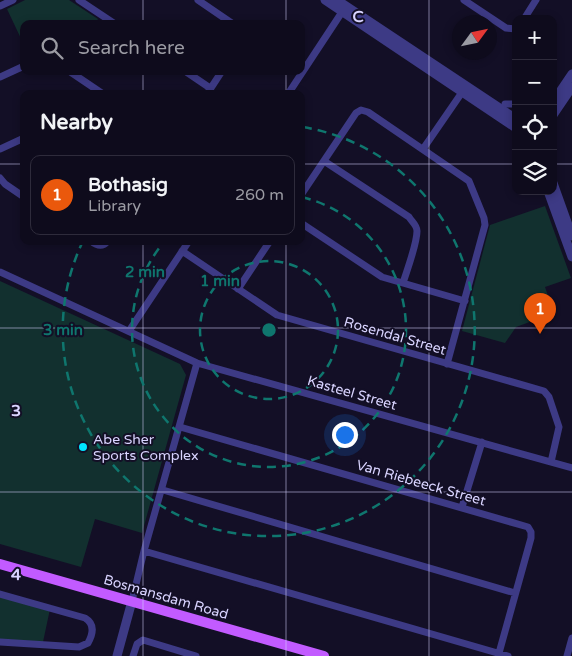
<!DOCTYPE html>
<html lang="en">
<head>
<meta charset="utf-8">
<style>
  :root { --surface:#0e0b1c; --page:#1c1929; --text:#f1f3f6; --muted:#9b9ba3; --line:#2e2b3b; --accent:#ea580c }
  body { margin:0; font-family:"Varela Round",sans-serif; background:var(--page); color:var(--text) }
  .controls { position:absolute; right:15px; top:15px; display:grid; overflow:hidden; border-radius:10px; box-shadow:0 2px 8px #0003 }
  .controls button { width:45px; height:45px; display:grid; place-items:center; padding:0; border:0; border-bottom:1px solid var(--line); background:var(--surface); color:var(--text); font:25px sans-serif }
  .compass { position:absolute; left:452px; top:15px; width:45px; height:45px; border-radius:50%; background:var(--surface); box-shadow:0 2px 8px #0003; rotate:57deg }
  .you { position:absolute; left:344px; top:434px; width:18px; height:18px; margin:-12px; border:4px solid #fff; border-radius:50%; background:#1a73e8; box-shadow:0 0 0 8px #1a73e833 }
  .badge { display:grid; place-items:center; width:32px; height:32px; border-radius:50%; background:var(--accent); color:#fff; font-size:16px; font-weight:700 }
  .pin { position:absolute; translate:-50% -41px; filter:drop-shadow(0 1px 2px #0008) }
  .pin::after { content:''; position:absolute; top:26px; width:18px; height:15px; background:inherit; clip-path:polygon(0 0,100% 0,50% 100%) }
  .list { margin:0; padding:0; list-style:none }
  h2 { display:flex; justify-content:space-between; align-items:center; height:65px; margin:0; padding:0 20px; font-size:21px }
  h2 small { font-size:16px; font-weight:400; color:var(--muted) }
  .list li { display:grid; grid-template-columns:32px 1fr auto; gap:15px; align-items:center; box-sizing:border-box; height:80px; margin:0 10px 10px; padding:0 10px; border:1px solid var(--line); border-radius:10px }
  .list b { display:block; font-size:19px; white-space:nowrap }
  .list p { margin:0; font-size:16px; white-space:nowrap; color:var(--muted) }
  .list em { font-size:16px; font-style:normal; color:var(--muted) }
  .icon { flex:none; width:28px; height:28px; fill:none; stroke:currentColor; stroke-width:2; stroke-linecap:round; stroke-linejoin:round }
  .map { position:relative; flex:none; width:572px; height:656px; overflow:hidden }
  .search { position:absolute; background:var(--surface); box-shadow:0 2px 8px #0003; left:20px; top:20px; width:285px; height:55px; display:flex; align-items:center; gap:12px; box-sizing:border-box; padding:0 18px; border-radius:10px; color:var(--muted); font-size:19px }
  .panel { position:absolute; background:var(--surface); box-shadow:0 2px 8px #0003; left:20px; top:90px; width:285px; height:155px; border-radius:10px }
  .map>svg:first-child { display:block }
  .green { fill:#12302f }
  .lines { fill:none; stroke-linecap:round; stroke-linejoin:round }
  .minor { stroke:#3d3a85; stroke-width:7 }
  .tertiary { stroke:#3d3a85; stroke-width:9 }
  .primary { stroke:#c25bff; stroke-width:10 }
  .grid { fill:none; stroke:#d9d4ff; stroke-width:1; stroke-opacity:0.55 }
  .ring { fill:none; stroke:#0f766e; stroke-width:2.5; stroke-dasharray:9 6 }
  .poi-dot { fill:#00e5ff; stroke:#130f26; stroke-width:2 }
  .labels { text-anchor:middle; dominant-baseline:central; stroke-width:4; stroke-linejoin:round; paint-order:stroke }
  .street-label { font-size:14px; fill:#d9d4ff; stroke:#130f26 }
  .poi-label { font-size:14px; fill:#d9d4ff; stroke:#130f26; text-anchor:start }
  .grid-label { font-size:16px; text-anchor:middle; font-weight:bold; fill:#d9d4ff; stroke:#130f26; stroke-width:4; stroke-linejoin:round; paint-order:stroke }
  .centre { fill:#0f766e; stroke:#130f26; stroke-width:2.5 }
  .ring-label { font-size:15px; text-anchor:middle; font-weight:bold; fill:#0f766e; stroke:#130f26; stroke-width:4; stroke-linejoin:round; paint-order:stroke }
</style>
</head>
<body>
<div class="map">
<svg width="572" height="656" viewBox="0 0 572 656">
  <rect width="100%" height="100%" fill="#130f26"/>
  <path class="green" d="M25,0H69L98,19L95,24H24V45L7,9Z
    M545,206L571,278L545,287L554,313L516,327L505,343L462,331L490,225Z
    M0,281L180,364L186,375L142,533L95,519L81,567L0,544Z
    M0,597L50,609L43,642L0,639Z"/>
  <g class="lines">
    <path class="minor" d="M79,0L115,24
      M198,0L233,24
      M464,0L506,28L516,29
      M0,6L13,0
      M524,19L536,0
      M69,71L103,94
      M185,71L210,88
      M0,77L24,66
      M207,94L222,71
      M288,94L344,9
      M505,104H516
      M0,149L24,138
      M423,149L465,88
      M324,161L409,217C412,222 417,225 417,231C417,244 407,270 403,283
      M0,178L5,184L24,197
      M301,195L356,113L361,110L368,112L469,181L484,218L485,225L447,364
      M301,223L382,277L465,301
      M91,241C97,246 102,248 108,241
      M182,251L277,315L544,391L549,397L559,427L551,462
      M0,272L197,363L572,468
      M238,289L270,241
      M129,331L189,241
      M180,427L528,527L531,532V538L499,653
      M163,490L515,593
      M462,507L482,442
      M144,551L508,656
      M0,594L85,618C95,624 93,634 88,643L79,647L0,642
      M132,601L144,551L197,363
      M133,656L137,644L143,640L196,656
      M567,656L572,638"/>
    <path class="tertiary" d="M325,0L516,128
      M337,0L516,119
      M553,102L572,74
      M553,115L572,87
      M553,183L572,236
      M548,191L572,257
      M117,656L132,601"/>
    <path class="primary" d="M0,564L324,656"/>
  </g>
  <path class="grid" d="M143,0V24M286,0V24M429,0V656M143,71V94M286,71V94M0,164H24M301,164H516M553,164H572M143,241V656M286,241V656M0,328H572M0,492H572"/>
  <g class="ring">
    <circle cx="269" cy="330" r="69"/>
    <path d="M302 197A137 137 0 1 1 164 242"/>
    <path d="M303 127A206 206 0 1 1 83 241"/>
  </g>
  <circle class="poi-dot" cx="83" cy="447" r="5"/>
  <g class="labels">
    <g class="street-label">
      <text transform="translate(395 336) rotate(16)">Rosendal Street</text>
      <text transform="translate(352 393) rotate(16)">Kasteel Street</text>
      <text transform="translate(421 483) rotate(16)">Van Riebeeck Street</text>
      <text transform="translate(166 597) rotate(16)">Bosmansdam Road</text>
    </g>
    <g class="poi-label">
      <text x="93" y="439">Abe Sher<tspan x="93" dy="16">Sports Complex</tspan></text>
    </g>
  </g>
  <g class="grid-label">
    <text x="358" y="22">C</text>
    <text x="16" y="416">3</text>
    <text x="16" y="580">4</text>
  </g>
  <circle cx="269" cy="330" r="8" class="centre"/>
  <g class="ring-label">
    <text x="145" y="277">2 min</text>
    <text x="220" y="286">1 min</text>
    <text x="63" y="335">3 min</text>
  </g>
</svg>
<div class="controls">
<button>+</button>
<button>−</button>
<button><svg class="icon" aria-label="locate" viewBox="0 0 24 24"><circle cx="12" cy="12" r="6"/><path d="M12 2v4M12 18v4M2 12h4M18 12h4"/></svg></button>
<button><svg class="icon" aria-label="layers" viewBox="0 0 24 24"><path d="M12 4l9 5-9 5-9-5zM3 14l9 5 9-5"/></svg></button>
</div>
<svg class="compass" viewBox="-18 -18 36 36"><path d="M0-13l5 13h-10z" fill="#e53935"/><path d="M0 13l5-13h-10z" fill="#9b9ba3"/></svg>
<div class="you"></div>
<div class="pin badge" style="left:540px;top:334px">1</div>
<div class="search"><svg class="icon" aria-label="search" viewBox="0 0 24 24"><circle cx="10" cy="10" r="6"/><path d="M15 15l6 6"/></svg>Search here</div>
<section class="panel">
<h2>Nearby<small></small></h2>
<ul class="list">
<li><span class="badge">1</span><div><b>Bothasig</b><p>Library</p></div><em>260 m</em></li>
</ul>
</section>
</div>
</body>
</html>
